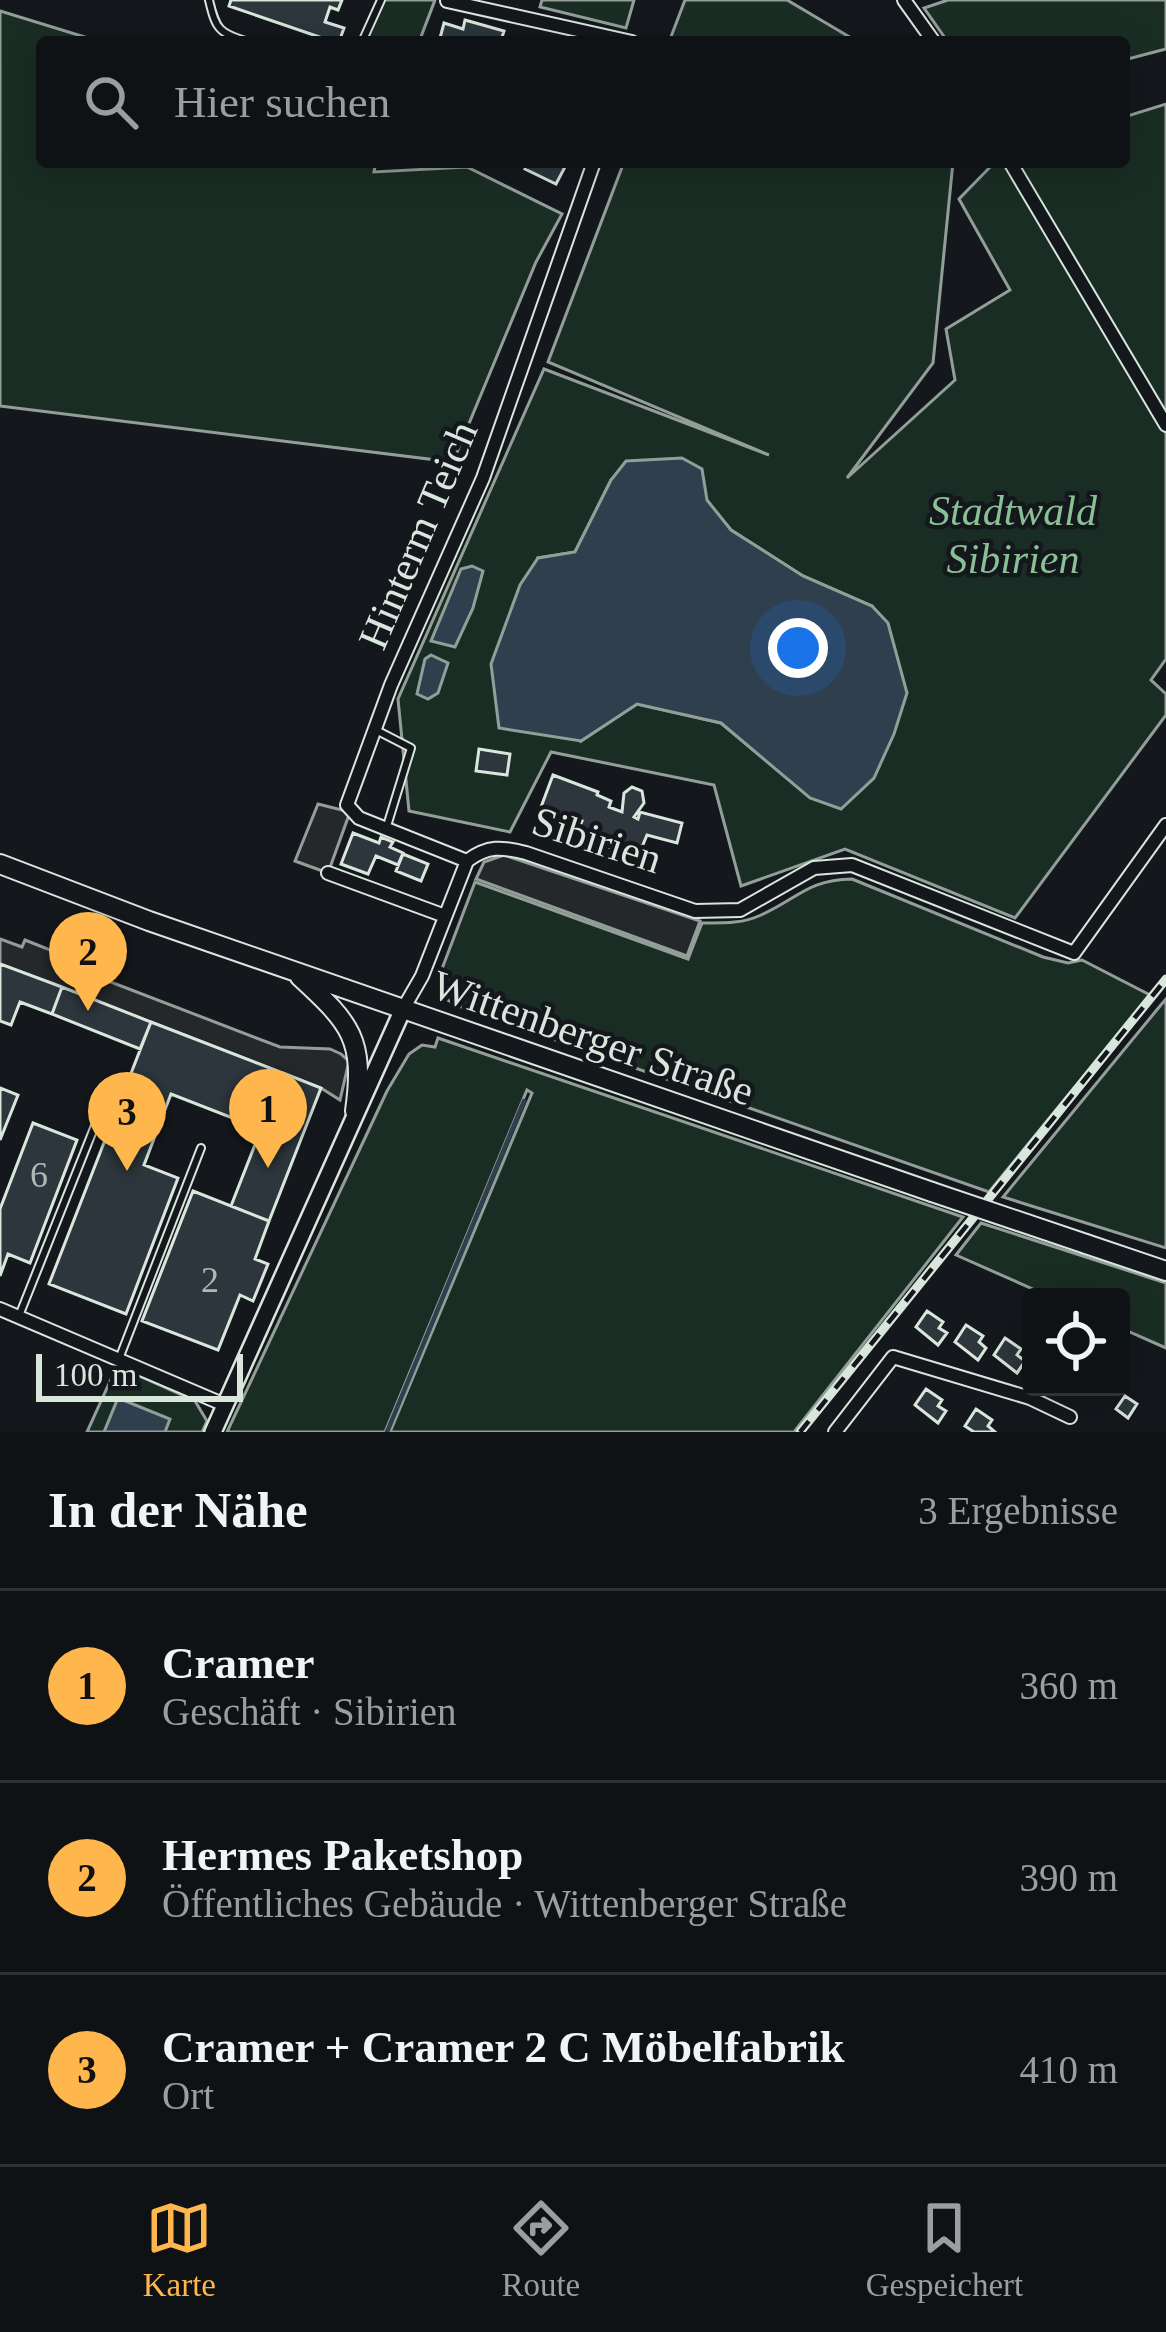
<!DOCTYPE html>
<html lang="de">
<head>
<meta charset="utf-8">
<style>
  :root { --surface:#0f1215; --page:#181b1e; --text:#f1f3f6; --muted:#9b9ea0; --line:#2f3234; --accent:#ffb74d }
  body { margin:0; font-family:"Times New Roman",serif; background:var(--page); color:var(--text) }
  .controls { position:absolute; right:36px; bottom:36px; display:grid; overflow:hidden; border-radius:12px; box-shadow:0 6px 30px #0003 }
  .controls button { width:108px; height:108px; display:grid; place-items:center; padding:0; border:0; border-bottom:3px solid var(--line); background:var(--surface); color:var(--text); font:60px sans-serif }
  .scale { position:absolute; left:36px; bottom:30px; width:207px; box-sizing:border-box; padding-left:12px; border:6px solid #d8e6dc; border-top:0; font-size:33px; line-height:42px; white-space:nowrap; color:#d8e6dc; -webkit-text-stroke:9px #14181c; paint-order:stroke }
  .you { position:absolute; left:798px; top:648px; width:42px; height:42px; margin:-30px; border:9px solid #fff; border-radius:50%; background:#1a73e8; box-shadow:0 0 0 18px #1a73e833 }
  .badge { display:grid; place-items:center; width:78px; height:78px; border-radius:50%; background:var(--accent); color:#111; font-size:39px; font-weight:700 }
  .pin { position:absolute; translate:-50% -99px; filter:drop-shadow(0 3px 6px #0008) }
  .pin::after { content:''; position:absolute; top:63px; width:42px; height:36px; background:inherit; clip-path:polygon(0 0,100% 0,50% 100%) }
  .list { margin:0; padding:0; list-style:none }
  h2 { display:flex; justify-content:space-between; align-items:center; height:156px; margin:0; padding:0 48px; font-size:51px }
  h2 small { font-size:39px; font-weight:400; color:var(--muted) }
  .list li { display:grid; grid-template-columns:78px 1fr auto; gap:36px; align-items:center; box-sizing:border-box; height:192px; padding:0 48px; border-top:3px solid var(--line) }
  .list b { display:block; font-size:45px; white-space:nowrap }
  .list p { margin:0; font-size:39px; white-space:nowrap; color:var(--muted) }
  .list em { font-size:39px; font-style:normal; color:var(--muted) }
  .icon { flex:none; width:66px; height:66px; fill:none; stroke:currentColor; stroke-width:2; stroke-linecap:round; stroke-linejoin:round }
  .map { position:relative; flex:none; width:1166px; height:1432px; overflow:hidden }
  .search { position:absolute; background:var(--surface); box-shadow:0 6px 30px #0003; left:36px; right:36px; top:36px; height:132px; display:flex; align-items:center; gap:30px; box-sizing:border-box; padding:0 42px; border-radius:12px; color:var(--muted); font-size:45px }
  .sheet { height:732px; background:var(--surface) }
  nav { display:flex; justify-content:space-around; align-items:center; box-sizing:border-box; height:168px; border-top:3px solid var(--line); background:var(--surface); font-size:33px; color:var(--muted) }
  nav a { display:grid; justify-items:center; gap:6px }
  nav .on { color:var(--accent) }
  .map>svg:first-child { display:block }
  .green { fill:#1a2d24; stroke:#939e99; stroke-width:3; fill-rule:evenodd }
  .parking { fill:#24282b; stroke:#939e99; stroke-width:3 }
  .water { fill:#2f3f4d; stroke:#939e99; stroke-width:3 }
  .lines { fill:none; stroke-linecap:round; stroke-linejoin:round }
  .stream { stroke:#2f3f4d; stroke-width:4.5 }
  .building { fill:#2c363c; stroke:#d8e6dc; stroke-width:3 }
  .service-casing { stroke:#d8e6dc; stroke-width:10 }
  .minor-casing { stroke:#d8e6dc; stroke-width:16 }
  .tertiary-casing { stroke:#d8e6dc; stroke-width:20 }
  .secondary-casing { stroke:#d8e6dc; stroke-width:22 }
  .service { stroke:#14181c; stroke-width:6 }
  .minor { stroke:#14181c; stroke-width:12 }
  .tertiary { stroke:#14181c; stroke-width:15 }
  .secondary { stroke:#14181c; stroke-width:18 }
  .rail-casing { stroke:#d8e6dc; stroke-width:9 }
  .rail { stroke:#14181c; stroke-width:4.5; stroke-dasharray:14; stroke-linecap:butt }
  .secondary-bridge-casing { stroke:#d8e6dc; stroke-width:22; stroke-linecap:butt }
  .secondary-bridge { stroke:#14181c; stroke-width:18 }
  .labels { text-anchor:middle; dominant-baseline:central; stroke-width:9; stroke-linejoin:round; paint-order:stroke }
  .number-label { font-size:36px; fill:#adbab4 }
  .park-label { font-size:42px; font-style:italic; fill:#8ac095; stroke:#14181c }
  .street-label { font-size:42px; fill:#d8e6dc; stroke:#14181c }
</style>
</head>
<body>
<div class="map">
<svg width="1166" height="1432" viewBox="0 0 1166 1432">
  <rect width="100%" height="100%" fill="#14181c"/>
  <path class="green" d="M384,0H435L419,42H365Z
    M542,0H634L626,28L540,7Z
    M685,0H787L858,42H669Z
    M948,0H1166V49L1124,60V42H948L924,8Z
    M0,11L101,42H42V162H376L374,172L467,167L562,214L536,262L453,462L0,406Z
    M1166,104V659L1151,680L1166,694V715L1015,918L845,849L741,886L714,785L551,752L510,832L409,811L398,699L544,369L769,455L548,362L624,162H953L933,363L847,478L955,380L946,329L1010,290L959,199L995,162H1124V117ZM611,480L706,500L731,530L803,576L872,606L810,797L721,723L637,704L581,741L538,558L575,552Z
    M852,879L1043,957L1068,963L1082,960L1150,995L989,1192L458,1006L446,999L440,974L475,882L688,959L702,923C722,923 742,924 761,915C799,898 807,880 852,879Z
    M1166,999V1248L1003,1197L1160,1006Z
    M438,1038L963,1217L794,1432H390L532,1093L527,1090L385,1432H227L387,1091L409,1054L422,1045L435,1047Z
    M981,1223L1166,1283V1348L1121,1328V1297H1051L956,1255Z
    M117,1366L195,1401L207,1421L202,1432H87Z"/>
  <path class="parking" d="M318,804L350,812L328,873L295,861Z
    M504,855L700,921L687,956L476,879L484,862Z
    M0,939L22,947L25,940L83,963L82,971L280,1047L330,1049L341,1054L349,1061L340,1100L321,1088L0,964Z"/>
  <path class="water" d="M682,458L702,469L707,500L731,530L803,576L872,606L888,623L907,693L894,734L874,778L841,809L810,798L721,723L637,704L581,741L499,728L491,664L520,585L538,558L575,552L611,480L626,461Z
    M472,566L483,571L473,608L455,647L431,641L461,569Z
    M431,655L448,663L438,693L428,699L417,694L425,659Z
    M118,1398L170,1419L165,1432H104Z"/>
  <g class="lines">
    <path class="stream" d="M387,1432L524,1101"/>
  </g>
  <path class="building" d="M231,0H342L338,10L330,7L325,22L344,28L339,42H334L229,6Z
    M465,20L504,31L501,40L507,42L463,39L455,42L440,38L444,23L463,29Z
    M528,162H560L566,165L556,184L525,169Z
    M479,749L510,754L507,775L476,771Z
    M553,775L598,792L597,795L611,801L609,807L622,812L624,793L632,787L642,791L644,803L634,817L638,819L640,812L682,823L677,843L647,835L637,859L577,833L582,821L541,807Z
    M353,833L379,843L381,837L393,842L390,847L403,853L398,865L376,856L368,874L341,864Z
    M403,854L428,864L421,881L396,871Z
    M0,964L62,987L52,1014L20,1002L11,1025L0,1021Z
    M62,987L151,1022L140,1049L52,1014Z
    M151,1022L283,1073L261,1129L171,1094L144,1165L178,1178L126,1314L49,1284Z
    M283,1073L321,1088L269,1221L231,1206Z
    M0,1088L18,1095L0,1140Z
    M33,1123L77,1140L30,1263L8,1254L0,1276V1209Z
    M193,1191L269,1221L255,1259L268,1264L253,1301L240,1295L218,1350L142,1321Z
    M927,1311L943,1322L939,1328L947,1333L938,1345L916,1327Z
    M966,1325L983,1336L979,1342L986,1348L978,1360L955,1342Z
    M1005,1338L1021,1349L1017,1355L1025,1361L1017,1373L994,1355Z
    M926,1389L942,1400L938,1406L946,1411L938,1423L915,1405Z
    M1125,1396L1137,1404L1128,1418L1116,1409Z
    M976,1409L992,1420L988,1426L995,1432H974L965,1426Z"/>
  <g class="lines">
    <defs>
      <path id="service" d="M209,0C216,30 219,33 249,42
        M362,42L381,0
        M374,729L411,748L387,826
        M19,1316L102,1108
        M119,1359L201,1148"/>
      <path id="minor" d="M904,0L934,42
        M447,1L632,42
        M1010,162L1166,425
        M467,861L359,818L347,805L391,685L483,478L594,162
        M328,873L445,916
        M403,1009L422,976L467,861C488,845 502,847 526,853L695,911L740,910L814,868L852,865L1074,953L1166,825
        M0,1309L225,1405
        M835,1432L893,1357L1030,1398L1070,1417"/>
      <path id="tertiary" d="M213,1432L403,1009"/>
      <path id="secondary" d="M0,864L149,921L932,1192
        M300,977C351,1024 365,1039 355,1111
        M1086,1244L1166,1271"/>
    </defs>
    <use href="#service" class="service-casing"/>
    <use href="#minor" class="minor-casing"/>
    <use href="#tertiary" class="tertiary-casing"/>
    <use href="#secondary" class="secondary-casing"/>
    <use href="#service" class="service"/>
    <use href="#minor" class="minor"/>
    <use href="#tertiary" class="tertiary"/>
    <use href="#secondary" class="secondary"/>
    <defs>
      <path id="rail" d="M800,1432L1166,979"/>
    </defs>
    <use href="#rail" class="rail-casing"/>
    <use href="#rail" class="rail"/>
    <defs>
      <path id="secondary-bridge" d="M932,1192L1086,1244"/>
    </defs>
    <use href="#secondary-bridge" class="secondary-bridge-casing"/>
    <use href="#secondary-bridge" class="secondary-bridge"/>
  </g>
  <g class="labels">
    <g class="number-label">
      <text x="39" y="1175">6</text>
      <text x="210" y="1280">2</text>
    </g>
    <g class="park-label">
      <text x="1013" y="511">Stadtwald<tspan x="1013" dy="48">Sibirien</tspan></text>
    </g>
    <g class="street-label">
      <text transform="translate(418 535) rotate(-67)">Hinterm Teich</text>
      <text transform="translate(597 840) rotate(18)">Sibirien</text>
      <text transform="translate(593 1038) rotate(19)">Wittenberger Straße</text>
    </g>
  </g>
</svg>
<div class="controls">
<button><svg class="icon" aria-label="locate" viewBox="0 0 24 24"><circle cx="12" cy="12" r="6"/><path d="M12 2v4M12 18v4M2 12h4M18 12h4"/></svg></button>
</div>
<div class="scale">100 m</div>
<div class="you"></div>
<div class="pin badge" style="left:268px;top:1168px">1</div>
<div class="pin badge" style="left:88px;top:1011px">2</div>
<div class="pin badge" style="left:127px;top:1171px">3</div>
<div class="search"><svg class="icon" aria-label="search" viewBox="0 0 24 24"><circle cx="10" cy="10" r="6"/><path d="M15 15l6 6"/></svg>Hier suchen</div>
</div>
<section class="sheet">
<h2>In der Nähe<small>3 Ergebnisse</small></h2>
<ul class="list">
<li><span class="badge">1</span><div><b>Cramer</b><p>Geschäft · Sibirien</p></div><em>360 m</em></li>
<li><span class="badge">2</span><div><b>Hermes Paketshop</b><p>Öffentliches Gebäude · Wittenberger Straße</p></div><em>390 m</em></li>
<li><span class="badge">3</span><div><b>Cramer + Cramer 2 C Möbelfabrik</b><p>Ort</p></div><em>410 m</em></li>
</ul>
</section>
<nav>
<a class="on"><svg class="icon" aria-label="map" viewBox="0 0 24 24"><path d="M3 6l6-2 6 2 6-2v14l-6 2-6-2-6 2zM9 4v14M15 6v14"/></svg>Karte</a>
<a><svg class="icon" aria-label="directions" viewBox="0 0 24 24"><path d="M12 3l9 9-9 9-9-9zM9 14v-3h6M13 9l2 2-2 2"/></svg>Route</a>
<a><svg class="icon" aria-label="saved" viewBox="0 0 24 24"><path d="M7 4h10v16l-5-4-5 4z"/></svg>Gespeichert</a>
</nav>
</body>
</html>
